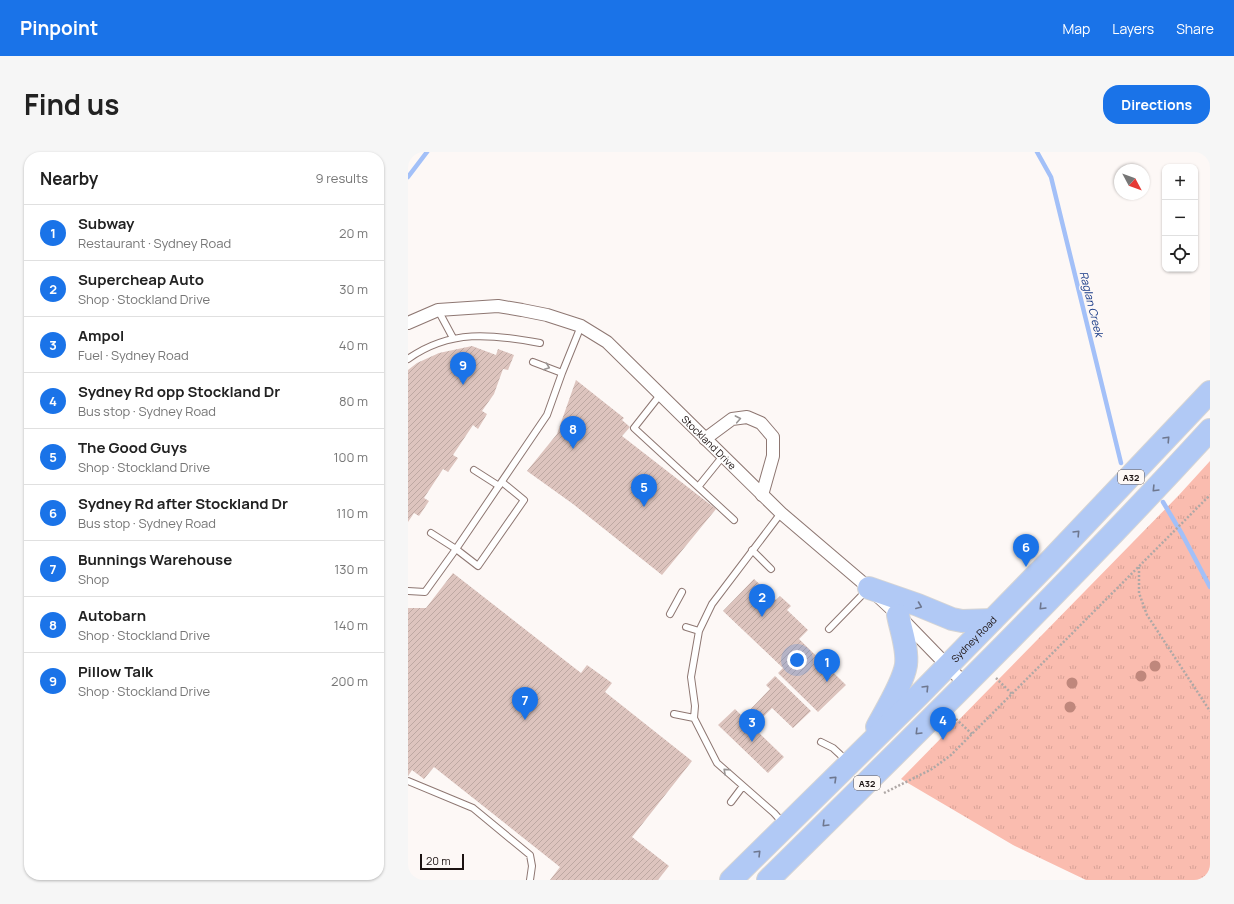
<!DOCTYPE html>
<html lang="en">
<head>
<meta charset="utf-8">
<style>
  :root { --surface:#fff; --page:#f6f6f6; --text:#222; --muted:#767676; --line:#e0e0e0; --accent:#1a73e8 }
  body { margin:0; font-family:Manrope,sans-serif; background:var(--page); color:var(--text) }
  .controls { position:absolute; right:12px; top:12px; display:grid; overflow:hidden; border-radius:8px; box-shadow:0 1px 3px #0004 }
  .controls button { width:36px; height:36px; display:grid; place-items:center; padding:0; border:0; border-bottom:1px solid var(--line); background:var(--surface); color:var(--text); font:20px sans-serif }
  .compass { position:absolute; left:706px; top:12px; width:36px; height:36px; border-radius:50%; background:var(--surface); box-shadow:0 1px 3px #0004; rotate:131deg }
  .scale { position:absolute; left:12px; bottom:10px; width:44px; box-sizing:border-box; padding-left:4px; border:2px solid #1c1312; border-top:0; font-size:11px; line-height:14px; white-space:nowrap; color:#1c1312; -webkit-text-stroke:3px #fdf8f6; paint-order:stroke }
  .you { position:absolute; left:389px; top:508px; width:14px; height:14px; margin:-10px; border:3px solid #fff; border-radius:50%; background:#1a73e8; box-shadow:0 0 0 6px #1a73e833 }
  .badge { display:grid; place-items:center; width:26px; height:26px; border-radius:50%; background:var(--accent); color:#fff; font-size:13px; font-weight:700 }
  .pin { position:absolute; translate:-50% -33px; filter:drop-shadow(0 1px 2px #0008) }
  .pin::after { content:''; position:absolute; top:21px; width:14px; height:12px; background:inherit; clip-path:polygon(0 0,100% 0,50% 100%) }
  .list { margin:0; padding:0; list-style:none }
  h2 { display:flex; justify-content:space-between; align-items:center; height:52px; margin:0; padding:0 16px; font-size:17px }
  h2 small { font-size:13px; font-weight:400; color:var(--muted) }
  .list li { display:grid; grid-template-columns:26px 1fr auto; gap:12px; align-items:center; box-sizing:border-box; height:56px; padding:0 16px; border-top:1px solid var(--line) }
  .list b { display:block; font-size:15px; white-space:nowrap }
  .list p { margin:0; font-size:13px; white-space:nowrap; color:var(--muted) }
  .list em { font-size:13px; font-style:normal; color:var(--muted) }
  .icon { flex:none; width:22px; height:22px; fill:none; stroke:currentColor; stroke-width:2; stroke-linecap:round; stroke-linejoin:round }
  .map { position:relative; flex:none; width:802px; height:728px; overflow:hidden; border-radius:16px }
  header { display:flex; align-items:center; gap:24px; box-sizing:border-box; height:56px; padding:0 20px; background:var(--accent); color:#fff }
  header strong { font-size:19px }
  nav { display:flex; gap:22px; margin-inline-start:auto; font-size:14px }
  .intro { display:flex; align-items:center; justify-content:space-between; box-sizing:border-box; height:96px; padding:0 24px }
  h1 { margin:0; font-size:28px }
  .button { padding:10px 18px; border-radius:16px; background:var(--accent); color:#fff; font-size:14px; font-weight:700 }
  main { display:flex; gap:24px; padding:0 24px }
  aside { flex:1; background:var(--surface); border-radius:16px; box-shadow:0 1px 3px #0004 }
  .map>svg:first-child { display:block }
  .grass { fill:url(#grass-tufts) }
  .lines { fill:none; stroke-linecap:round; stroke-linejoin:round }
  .stream { stroke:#a3c0f8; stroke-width:4.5 }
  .building { fill:url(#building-hatch) }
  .lane-casing { stroke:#8e7772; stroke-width:8 }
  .street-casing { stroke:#8e7772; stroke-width:14 }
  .highway-casing { stroke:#d6d5d4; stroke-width:24 }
  .path { stroke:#afa8a6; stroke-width:2.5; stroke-dasharray:2 2; stroke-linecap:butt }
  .lane { stroke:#fff; stroke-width:6 }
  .street { stroke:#fff; stroke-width:12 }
  .highway { stroke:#b1c9f5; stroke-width:22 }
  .tree { fill:#bf877c }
  .oneway { stroke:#999594 }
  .oneway2 { stroke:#6e778f }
  .labels { text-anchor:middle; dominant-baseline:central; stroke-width:3; stroke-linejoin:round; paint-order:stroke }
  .shield { fill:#fdf8f6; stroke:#605856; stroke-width:1 }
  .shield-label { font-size:9px; font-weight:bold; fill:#1c1312 }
  .street-label { font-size:10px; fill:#1c1312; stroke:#fdf8f6 }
  .water-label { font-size:11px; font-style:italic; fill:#163886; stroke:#fdf8f6 }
</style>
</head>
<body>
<header>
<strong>Pinpoint</strong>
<nav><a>Map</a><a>Layers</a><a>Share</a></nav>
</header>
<div class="intro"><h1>Find us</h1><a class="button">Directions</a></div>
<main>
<aside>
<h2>Nearby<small>9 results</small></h2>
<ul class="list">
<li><span class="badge">1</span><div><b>Subway</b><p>Restaurant · Sydney Road</p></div><em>20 m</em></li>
<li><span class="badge">2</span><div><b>Supercheap Auto</b><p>Shop · Stockland Drive</p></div><em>30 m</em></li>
<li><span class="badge">3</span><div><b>Ampol</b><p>Fuel · Sydney Road</p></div><em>40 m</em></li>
<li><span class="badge">4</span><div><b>Sydney Rd opp Stockland Dr</b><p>Bus stop · Sydney Road</p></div><em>80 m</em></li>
<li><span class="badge">5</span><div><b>The Good Guys</b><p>Shop · Stockland Drive</p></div><em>100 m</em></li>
<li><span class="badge">6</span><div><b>Sydney Rd after Stockland Dr</b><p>Bus stop · Sydney Road</p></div><em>110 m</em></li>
<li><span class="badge">7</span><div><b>Bunnings Warehouse</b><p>Shop</p></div><em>130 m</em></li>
<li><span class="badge">8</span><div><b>Autobarn</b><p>Shop · Stockland Drive</p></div><em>140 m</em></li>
<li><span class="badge">9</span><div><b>Pillow Talk</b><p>Shop · Stockland Drive</p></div><em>200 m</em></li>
</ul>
</aside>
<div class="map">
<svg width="802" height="728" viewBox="0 0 802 728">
  <defs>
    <pattern id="grass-tufts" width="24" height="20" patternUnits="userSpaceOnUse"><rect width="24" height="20" fill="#fabcaf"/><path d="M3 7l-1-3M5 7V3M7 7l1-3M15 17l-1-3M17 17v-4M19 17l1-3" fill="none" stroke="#d6a196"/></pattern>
    <pattern id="building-hatch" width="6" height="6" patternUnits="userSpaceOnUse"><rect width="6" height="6" fill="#ddc4be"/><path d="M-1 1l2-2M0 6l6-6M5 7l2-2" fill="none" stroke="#bda8a2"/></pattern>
  </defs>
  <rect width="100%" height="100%" fill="#fdf8f6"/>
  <path class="grass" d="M802,309V728H678L605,693L493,627L771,343Z"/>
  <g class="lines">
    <path class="stream" d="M629,0L643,25L713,311
      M0,25L19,0
      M755,350L774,382L802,435"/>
  </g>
  <path class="building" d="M64,194L88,203L90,197L106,203L100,218L95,217L86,242L74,259L79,262L70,277L65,273L45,303L50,306L40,320L35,317L16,346L21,349L11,364L6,361L0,370V218L9,211L31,201Z
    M168,228L216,266L214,268L222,275L214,284L308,357L254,423L165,352L119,319L149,282Z
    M45,421L173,521L179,513L204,531L197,540L284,609L224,685L261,714L250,728H142L152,715L26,615L16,627L4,618L0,624V456H18Z
    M346,427L368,448L372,444L383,454L379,458L400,478L391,487L438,533L410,560L370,521L375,516L315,459Z
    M367,524L403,559L385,576L364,556L345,575L376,605L360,621L310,573L327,557L335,565L362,537L358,533Z"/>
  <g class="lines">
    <defs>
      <path id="lane" d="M30,158L45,186
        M0,207C42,177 84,182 132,191
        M125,210L154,221
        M252,243L226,276L326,368
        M66,318L91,334
        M290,335L315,304
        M23,381L48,397L70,414L116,348L94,330
        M344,398L363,417
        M0,439L17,440L48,397L139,263L154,221L173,174
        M262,462L274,440
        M278,475L291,479
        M421,477L459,438
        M266,562L286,566L287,554L283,525L291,479L304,452L373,361
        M286,566L309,611L366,661L375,671
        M413,590L425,596L439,609
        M0,629L65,656L122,703L124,714L122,728
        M323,650L335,634"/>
      <g id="street">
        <path id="s1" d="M0,171L30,158L90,154L114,158L139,163L173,174L199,190L373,361L461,436L490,463L557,532"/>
        <path d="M297,287L324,267L339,265L353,271L365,285V304L354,343"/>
      </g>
      <g id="highway">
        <path d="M461,436L510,453L544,467L554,469L584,468"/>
        <path d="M469,575C478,558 495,531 498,513C500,497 493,479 490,463"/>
        <path id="s2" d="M323,728L511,543L642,409L802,240"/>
        <path d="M360,728C510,580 660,433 802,278"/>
      </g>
    </defs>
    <use href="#lane" class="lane-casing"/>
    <use href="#street" class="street-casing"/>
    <use href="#highway" class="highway-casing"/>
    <path class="path" d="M731,415V441L739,463L802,559
      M588,526L604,542
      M548,567L564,582
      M476,641L524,617L543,603L802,343"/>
    <use href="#lane" class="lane"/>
    <use href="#street" class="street"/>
    <use href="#highway" class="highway"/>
  </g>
  <g class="tree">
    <circle cx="747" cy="514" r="5.5"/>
    <circle cx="733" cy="524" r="5.5"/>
    <circle cx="664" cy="531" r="5.5"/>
    <circle cx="662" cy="555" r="5.5"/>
  </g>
  <defs><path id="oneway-chevron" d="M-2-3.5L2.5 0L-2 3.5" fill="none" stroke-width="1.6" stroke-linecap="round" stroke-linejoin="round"/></defs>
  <g class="oneway">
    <use href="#oneway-chevron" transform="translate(139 215) rotate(20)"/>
    <use href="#oneway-chevron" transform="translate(330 267) rotate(-11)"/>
    <use href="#oneway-chevron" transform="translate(318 619) rotate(-138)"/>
  </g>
  <g class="oneway2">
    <use href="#oneway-chevron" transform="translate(759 287) rotate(-47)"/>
    <use href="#oneway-chevron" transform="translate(747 337) rotate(134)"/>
    <use href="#oneway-chevron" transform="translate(669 381) rotate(-46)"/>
    <use href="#oneway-chevron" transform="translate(511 454) rotate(22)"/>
    <use href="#oneway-chevron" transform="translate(634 455) rotate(134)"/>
    <use href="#oneway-chevron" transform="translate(518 536) rotate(-46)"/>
    <use href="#oneway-chevron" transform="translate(510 580) rotate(135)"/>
    <use href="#oneway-chevron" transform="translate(426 627) rotate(-44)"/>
    <use href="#oneway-chevron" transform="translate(417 672) rotate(135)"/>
    <use href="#oneway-chevron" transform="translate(350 701) rotate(-45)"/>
  </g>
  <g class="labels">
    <g class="shield">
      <rect x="710" y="318" width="26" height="14" rx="3"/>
      <rect x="446" y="624" width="26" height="14" rx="3"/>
    </g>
    <g class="shield-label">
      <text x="723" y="325">A32</text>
      <text x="459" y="631">A32</text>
    </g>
    <g class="street-label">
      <text stroke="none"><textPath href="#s1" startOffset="352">Stockland Drive</textPath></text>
      <text stroke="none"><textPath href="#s2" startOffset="342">Sydney Road</textPath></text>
    </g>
    <g class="water-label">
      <text transform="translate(684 152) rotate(76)">Raglan Creek</text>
    </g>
  </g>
</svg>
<div class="controls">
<button>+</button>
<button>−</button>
<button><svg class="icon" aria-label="locate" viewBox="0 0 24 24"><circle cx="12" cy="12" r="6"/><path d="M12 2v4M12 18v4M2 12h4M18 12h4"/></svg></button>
</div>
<svg class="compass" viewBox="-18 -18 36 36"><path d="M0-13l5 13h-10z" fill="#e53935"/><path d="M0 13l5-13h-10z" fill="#767676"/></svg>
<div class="scale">20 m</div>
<div class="you"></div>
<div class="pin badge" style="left:419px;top:530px">1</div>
<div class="pin badge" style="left:354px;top:465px">2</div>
<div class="pin badge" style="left:344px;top:590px">3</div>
<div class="pin badge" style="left:535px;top:588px">4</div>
<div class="pin badge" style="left:236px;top:355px">5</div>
<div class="pin badge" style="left:618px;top:415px">6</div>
<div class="pin badge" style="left:117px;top:568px">7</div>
<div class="pin badge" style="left:165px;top:297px">8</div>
<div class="pin badge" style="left:55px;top:233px">9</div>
</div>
</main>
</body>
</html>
